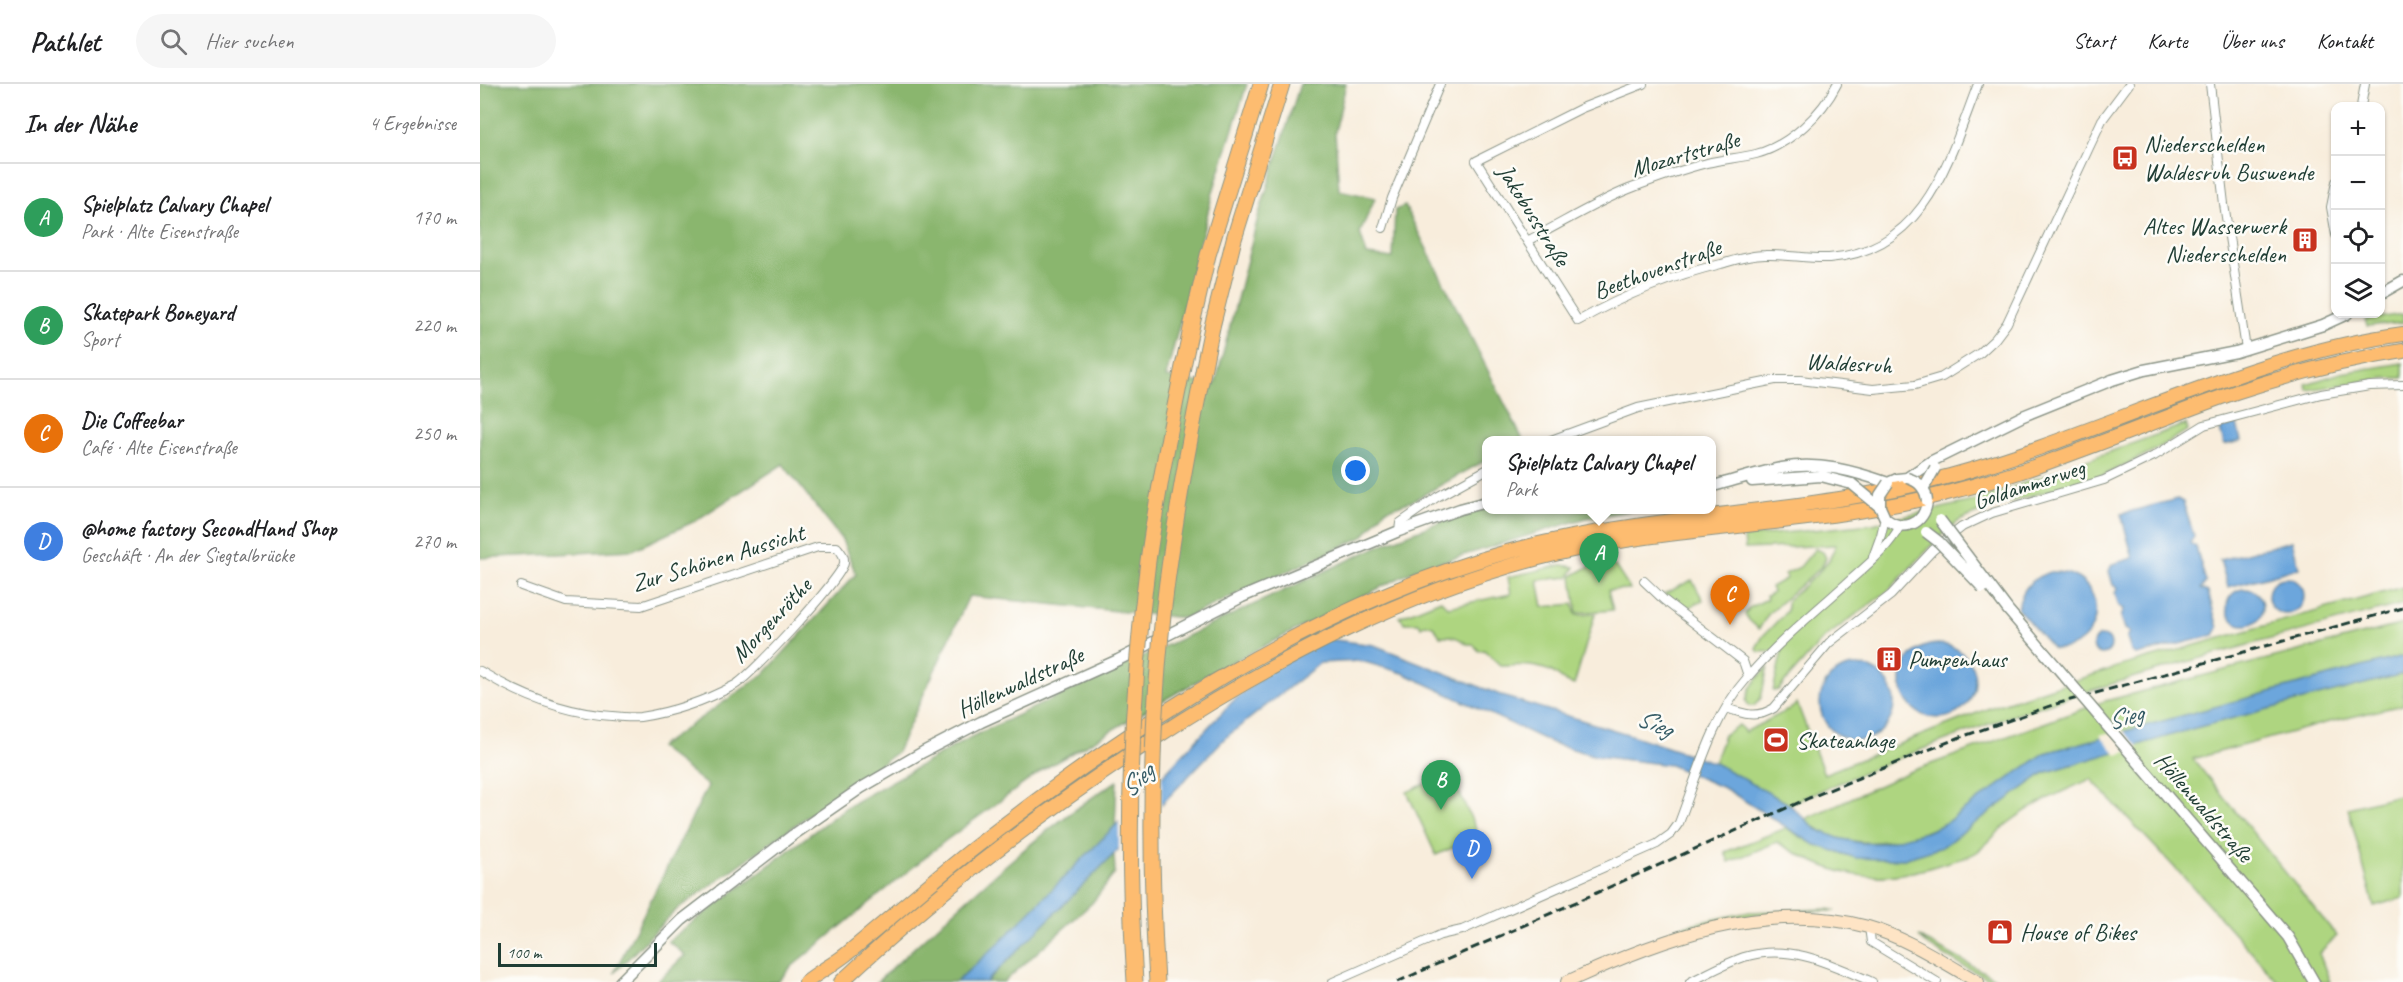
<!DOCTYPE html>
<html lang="de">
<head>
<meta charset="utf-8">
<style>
  :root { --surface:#fff; --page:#f6f6f6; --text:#202124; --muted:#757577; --line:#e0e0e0; --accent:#b45309 }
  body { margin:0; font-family:Caveat,sans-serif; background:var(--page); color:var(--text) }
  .controls { position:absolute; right:18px; top:18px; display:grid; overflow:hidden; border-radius:12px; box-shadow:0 2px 4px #0004 }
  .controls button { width:54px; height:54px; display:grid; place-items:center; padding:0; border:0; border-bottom:2px solid var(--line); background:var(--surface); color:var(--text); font:30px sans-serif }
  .scale { position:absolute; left:18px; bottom:15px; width:159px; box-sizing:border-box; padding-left:6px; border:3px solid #1f3d34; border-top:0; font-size:16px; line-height:21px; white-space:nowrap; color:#1f3d34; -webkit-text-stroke:4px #fdfcf7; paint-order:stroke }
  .you { position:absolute; left:876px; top:387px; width:21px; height:21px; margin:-15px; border:4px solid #fff; border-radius:50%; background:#1a73e8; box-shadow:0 0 0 9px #1a73e833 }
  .badge { display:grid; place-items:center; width:39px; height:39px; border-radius:50%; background:var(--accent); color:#fff; font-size:20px; font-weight:700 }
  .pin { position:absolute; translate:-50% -50px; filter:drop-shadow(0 2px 3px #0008) }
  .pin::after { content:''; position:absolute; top:32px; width:21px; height:18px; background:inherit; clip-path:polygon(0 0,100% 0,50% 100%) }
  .popup { position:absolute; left:1002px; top:352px; width:234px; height:78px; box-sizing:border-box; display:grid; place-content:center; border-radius:12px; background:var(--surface); filter:drop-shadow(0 2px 4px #0005); font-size:20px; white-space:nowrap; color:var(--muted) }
  .popup b { font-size:22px; color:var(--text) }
  .popup::after { content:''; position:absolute; left:50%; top:100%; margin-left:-12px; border:12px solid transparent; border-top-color:var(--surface) }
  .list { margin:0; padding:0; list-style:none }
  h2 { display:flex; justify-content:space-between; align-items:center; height:78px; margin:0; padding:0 24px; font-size:26px }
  h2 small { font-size:20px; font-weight:400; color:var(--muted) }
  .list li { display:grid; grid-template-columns:39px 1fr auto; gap:18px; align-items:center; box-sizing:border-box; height:108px; padding:0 24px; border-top:2px solid var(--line) }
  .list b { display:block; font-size:22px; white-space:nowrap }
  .list p { margin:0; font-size:20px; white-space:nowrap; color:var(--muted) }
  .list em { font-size:20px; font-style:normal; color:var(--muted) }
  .icon { flex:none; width:33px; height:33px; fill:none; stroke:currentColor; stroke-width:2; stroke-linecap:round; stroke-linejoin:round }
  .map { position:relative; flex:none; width:1923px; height:898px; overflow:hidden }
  header { display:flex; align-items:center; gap:36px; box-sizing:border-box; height:84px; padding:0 30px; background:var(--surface); border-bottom:2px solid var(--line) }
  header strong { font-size:28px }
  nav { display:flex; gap:33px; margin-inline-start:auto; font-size:21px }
  .search { width:420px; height:54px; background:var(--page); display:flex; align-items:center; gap:15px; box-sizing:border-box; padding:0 21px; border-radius:33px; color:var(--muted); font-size:22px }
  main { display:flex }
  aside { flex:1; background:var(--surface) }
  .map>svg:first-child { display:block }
  .green { fill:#aed580; stroke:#66895a; stroke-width:1.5 }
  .forest { fill:#8ab66e; stroke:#547a51; stroke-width:1.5 }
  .water { fill:#6ca6dc; stroke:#467288; stroke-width:1.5 }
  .pier { fill:#f8eddc }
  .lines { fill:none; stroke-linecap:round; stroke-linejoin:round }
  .minor-casing { stroke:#8c9588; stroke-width:10 }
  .tertiary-casing { stroke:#8c9588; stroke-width:13 }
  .secondary-casing { stroke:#8c9588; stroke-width:14 }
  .trunk-casing { stroke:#8c9588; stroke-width:16 }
  .motorway-casing { stroke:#8c9588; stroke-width:17 }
  .minor { stroke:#fff; stroke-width:8 }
  .tertiary { stroke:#fff; stroke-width:10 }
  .secondary { stroke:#fee4c5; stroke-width:12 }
  .trunk { stroke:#fdbc6f; stroke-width:14 }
  .motorway { stroke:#fdbc6f; stroke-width:15 }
  .rail { stroke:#1f3d34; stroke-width:3; stroke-dasharray:9 4.5; stroke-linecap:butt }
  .tertiary-bridge-casing { stroke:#8c9588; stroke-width:13; stroke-linecap:butt }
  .motorway-bridge-casing { stroke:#8c9588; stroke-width:17; stroke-linecap:butt }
  .tertiary-bridge { stroke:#fff; stroke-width:10 }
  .motorway-bridge { stroke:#fdbc6f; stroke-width:15 }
  .labels { text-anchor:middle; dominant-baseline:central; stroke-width:5; stroke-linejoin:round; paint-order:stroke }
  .poi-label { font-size:24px; fill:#1f3d34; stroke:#fdfcf7; text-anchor:start }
  .street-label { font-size:24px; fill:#1f3d34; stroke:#fdfcf7 }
  .water-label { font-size:26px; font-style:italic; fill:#365c66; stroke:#fdfcf7 }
</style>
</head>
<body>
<header>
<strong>Pathlet</strong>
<div class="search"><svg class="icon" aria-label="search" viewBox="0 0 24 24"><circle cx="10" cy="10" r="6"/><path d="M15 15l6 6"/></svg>Hier suchen</div>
<nav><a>Start</a><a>Karte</a><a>Über uns</a><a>Kontakt</a></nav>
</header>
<main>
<aside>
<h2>In der Nähe<small>4 Ergebnisse</small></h2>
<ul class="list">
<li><span class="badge" style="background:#2e9e5b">A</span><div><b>Spielplatz Calvary Chapel</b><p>Park · Alte Eisenstraße</p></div><em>170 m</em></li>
<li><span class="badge" style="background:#2e9e5b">B</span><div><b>Skatepark Boneyard</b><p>Sport</p></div><em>220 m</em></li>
<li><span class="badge" style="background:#e8710a">C</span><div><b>Die Coffeebar</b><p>Café · Alte Eisenstraße</p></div><em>250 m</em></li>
<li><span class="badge" style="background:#3f7fe0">D</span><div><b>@home factory SecondHand Shop</b><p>Geschäft · An der Siegtalbrücke</p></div><em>270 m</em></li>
</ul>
</aside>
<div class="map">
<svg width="1923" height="898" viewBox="0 0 1923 898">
  <rect width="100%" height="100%" fill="#fdfcf7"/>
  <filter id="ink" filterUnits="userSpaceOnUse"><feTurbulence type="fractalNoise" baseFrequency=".0167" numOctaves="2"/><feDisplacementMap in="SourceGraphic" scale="12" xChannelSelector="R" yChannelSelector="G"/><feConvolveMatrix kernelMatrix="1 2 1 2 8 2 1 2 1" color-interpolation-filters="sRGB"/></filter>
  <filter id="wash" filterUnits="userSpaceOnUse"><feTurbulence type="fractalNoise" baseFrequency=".008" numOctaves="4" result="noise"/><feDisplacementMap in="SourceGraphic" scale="24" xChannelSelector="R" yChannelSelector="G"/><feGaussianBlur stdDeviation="1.35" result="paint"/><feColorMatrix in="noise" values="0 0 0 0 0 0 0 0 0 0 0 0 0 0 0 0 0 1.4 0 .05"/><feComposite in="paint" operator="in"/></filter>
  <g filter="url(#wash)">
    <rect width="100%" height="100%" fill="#f8eddc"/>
    <path class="green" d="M1923,230V239L1887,242L1885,236Z
      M1923,279V294H1906L1828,306L1826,300L1861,289Z
      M1706,340L1708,346L1673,367L1620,393L1511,423L1479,437L1463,450L1408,507L1344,554L1298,606L1293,607L1302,567L1279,568L1276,564L1283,552L1307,527V517L1338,489L1349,476L1356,461L1265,465L1264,453L1392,440L1497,416Z
      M1335,465L1343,468L1346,474L1342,482L1289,529L1279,545L1269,536L1265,530L1269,524L1287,515L1286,512L1293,508L1291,503L1307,494L1305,490L1320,483Z
      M1082,481L1095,483L1089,493L1058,496L1063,523L1093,520L1096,531L1115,530L1094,601C1082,598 1082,594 1074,589C1058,580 1038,581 1021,582L1004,566L999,567L993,560H987C978,553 971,551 960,552L953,542L945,540L941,543L939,539H925L919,533L961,516L968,523L1031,510L1028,493Z
      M1112,481L1135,482L1150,505L1128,506L1133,526L1097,529L1092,492Z
      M1212,496L1223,516L1204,526L1184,510Z
      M1923,503V520C1797,553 1670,586 1546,627C1466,654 1387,687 1309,720L1234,679L1244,651L1259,641L1265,648L1312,624L1317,619L1344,690L1512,623L1637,583Z
      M1923,540V572L1565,669L1464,740C1421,760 1363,770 1325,735L1429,688L1625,617Z
      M1288,582L1281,614L1274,622H1269L1266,617L1270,604Z
      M1923,590V621L1845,639L1713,675L1857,852L1839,869L1850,898H1798L1713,803L1611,695C1581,708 1553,720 1527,740C1516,749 1508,760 1497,768C1488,774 1473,777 1462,780C1395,802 1357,795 1297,758L1249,778L1245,768L1306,744L1333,760L1376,774L1424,775L1462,763L1564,689L1715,644Z
      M970,688L999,752L956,771L927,708Z
      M1923,710V814L1894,822L1868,724Z
      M1348,825L1356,827C1299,826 1246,833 1192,848L1191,846L1211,840L1269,828Z
      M1439,853L1522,898C1509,898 1446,863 1439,853Z"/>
    <path class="forest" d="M0,0H767L733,108L686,293L735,301L778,133L820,0H866L855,48L859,106L895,114L880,149L887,171L913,174L915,126L925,122L1043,356H1006V376L932,417L905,426L883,453L705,534L489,512L417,668L195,827L134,889L228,702L179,663L284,590L376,490L362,456L303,380L215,437L153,466L0,474Z
      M1006,425L1155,426L1106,434L935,486L740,584L564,685L465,757L310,884L298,898H177L205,871L188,857L368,722L493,652L901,461L990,426Z
      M637,697L635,742L518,860L476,898H397C474,828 549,753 637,697Z
      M634,770L635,789L612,819L524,898H506Z"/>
    <path class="water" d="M1757,340L1761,357L1744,361L1740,345Z
      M1697,415L1703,418L1714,452L1710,459L1716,463L1726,498L1721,505L1728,508L1738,544L1734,551L1657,571L1651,567L1647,554L1650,548L1645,545L1641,532L1644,525L1639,522L1635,509L1638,504L1633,501L1629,487L1632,480L1653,474L1641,430Z
      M1812,457L1819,484L1748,503L1740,476Z
      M1571,488C1629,485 1631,566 1573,565L1538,525C1541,506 1551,493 1571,488Z
      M1788 512a18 18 0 1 1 36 0a18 18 0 1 1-36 0Z
      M1747 523a18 18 0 1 1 36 0a18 18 0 1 1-36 0Z
      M1613 561a9 9 0 1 1 18 0a9 9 0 1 1-18 0Z
      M848,555L894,561L1028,614L1154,652L1235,679L1309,720L1336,745L1358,754L1381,759H1402L1446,748L1464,740L1565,669L1923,572V590L1715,644L1564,689L1462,763L1424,775H1403L1376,774L1333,760L1246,705L1190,681L1116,672L1072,659L923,589L881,577L840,579L745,654L634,770L506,898H476L518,860L635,742L751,619L796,581Z
      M1421 597a37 37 0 1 1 74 0a37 37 0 1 1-74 0Z
      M1340 619a37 37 0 1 1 74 0a37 37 0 1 1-74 0Z"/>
    <path class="pier" d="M1642,645L1659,664L1637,671L1620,651Z
      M682,688L681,724L639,768V733Z"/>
  </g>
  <g filter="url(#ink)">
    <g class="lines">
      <defs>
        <path id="minor" d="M1163,0L1102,24L996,77L1098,237C1143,212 1190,192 1241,180C1255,176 1270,171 1285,171C1306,170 1328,175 1349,174C1445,167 1469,76 1498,0
          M1730,0L1744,120L1766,265
          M1881,22L1885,0
          M1856,98L1851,123L1856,151
          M903,144L912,114L960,0
          M1047,157C1081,140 1114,119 1149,105C1175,95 1200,86 1227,79C1243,75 1260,74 1276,70C1310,61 1342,30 1357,0
          M1071,356L1158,324L1295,296H1320L1393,305L1435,301L1462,293L1500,269L1515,255L1527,239L1622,36L1649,0
          M919,447L920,439L957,413L1006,386
          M1393,473L1401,451L1405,434
          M1164,497L1184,516L1263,577L1268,592
          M0,587C41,612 84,629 132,632C141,633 151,634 160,633C193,628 225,617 255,601C271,592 362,494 364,479C365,472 361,468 357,463H338L161,522L86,518L41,502
          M1246,624C1263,630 1277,635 1294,624L1349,559L1411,511L1453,466L1482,443L1512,429L1624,396L1674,372L1724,341L1841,310L1890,302L1923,301
          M1389,843L1391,858L1457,898
          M853,898L960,851L982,846L1177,760L1191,750L1199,739C1217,692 1233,632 1267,594C1297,559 1333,529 1367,499C1386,482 1408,465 1420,442
          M1210,898C1227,890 1246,879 1264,873C1310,859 1351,880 1392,898"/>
        <path id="tertiary" d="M1900,210L1923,197
          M1272,397L1341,392L1372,400
          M1237,401C1259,395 1280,388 1302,384C1338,377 1374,387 1408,399L1417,395L1427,394L1452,377L1543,332L1632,296L1664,286L1756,268L1843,241L1867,230
          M1405,434C1422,449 1445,441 1447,417
          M1693,719L1808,853L1834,898
          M140,898L202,836L313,751L381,704L443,668L501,638L638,576L762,513L919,447L980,425L1006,418"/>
        <path id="secondary" d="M1087,898C1180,855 1284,815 1388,843C1427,854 1463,878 1498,898"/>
        <path id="trunk" d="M326,898C340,887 356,879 369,868C413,832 454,795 498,761C652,641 837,520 1027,468C1173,428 1326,431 1470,392C1623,350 1765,272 1923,250
          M361,898C456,809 558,731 667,659C794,576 930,504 1079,469C1208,439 1343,442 1471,408C1569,383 1661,341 1756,308C1810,290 1866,276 1923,267"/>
        <path id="motorway" d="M712,240L728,171L781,0
          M732,243L754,155L802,0"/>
      </defs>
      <use href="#minor" class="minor-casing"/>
      <use href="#tertiary" class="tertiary-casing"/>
      <use href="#secondary" class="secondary-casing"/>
      <use href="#trunk" class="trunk-casing"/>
      <use href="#motorway" class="motorway-casing"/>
      <use href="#minor" class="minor"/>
      <use href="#tertiary" class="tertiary"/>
      <use href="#secondary" class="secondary"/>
      <use href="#trunk" class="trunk"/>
      <use href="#motorway" class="motorway"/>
      <path class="rail" d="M917,898L1329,714L1478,654L1576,620L1923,524"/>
      <defs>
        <path id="tertiary-bridge" d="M1427,394C1439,397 1446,405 1447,417
          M1372,400L1400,423L1405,434
          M1443,405L1455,384
          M1400,423V411L1408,399
          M1460,436L1528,526L1693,719
          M1446,448L1459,458L1503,504"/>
        <path id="motorway-bridge" d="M655,898C646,758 650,616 668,477C679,397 695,319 712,240
          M677,898C668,758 670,615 690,476C701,398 716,321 732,243"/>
      </defs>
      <use href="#tertiary-bridge" class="tertiary-bridge-casing"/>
      <use href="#motorway-bridge" class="motorway-bridge-casing"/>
      <use href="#tertiary-bridge" class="tertiary-bridge"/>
      <use href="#motorway-bridge" class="motorway-bridge"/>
    </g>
  </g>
  <defs>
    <symbol id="bus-square" viewBox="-11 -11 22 22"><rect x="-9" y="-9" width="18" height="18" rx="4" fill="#c8321e" stroke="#fdfcf7"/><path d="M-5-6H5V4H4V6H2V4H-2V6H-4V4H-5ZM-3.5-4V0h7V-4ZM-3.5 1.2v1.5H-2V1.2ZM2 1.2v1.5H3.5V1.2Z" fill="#fff"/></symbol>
    <symbol id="building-square" viewBox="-11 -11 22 22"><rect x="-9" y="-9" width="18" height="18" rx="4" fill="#c8321e" stroke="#fdfcf7"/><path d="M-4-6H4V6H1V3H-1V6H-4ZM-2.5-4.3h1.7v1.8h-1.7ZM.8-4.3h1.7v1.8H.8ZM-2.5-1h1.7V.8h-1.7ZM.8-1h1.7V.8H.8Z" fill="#fff"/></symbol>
    <symbol id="stadium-square" viewBox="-11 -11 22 22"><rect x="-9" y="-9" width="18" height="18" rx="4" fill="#c8321e" stroke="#fdfcf7"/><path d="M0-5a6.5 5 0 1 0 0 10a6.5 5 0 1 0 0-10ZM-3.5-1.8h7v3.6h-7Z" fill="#fff"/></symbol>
    <symbol id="shop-square" viewBox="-11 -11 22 22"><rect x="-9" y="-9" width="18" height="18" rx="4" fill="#c8321e" stroke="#fdfcf7"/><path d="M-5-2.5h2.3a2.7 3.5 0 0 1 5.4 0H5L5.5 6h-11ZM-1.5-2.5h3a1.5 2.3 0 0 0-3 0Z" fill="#fff"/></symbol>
  </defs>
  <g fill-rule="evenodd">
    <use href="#bus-square" x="1630" y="59" width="30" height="30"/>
    <use href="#building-square" x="1810" y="141" width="30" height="30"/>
    <use href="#building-square" x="1394" y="560" width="30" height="30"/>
    <use href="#stadium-square" x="1281" y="641" width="30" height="30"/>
    <use href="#shop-square" x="1505" y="833" width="30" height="30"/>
  </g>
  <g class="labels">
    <g class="poi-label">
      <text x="1664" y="60">Niederschelden<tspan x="1664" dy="28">Waldesruh Buswende</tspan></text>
      <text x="1806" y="142" text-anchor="end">Altes Wasserwerk<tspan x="1806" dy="28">Niederschelden</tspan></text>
      <text x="1428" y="575">Pumpenhaus</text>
      <text x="1316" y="656">Skateanlage</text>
      <text x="1540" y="848">House of Bikes</text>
    </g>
    <g class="street-label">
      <text transform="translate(1205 70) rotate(-16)">Mozartstraße</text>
      <text transform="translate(1054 131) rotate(58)">Jakobusstraße</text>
      <text transform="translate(1177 185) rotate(-20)">Beethovenstraße</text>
      <text transform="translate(1369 279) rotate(3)">Waldesruh</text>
      <text transform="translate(1549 400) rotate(-18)">Goldammerweg</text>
      <text transform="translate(238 474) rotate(-17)">Zur Schönen Aussicht</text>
      <text transform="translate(291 536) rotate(-47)">Morgenröthe</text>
      <text transform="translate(540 598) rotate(-25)">Höllenwaldstraße</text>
      <text transform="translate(1724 723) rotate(49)">Höllenwaldstraße</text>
    </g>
    <g class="water-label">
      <text transform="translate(1645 633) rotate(-15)">Sieg</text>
      <text transform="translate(1175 639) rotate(23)">Sieg</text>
      <text transform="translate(657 696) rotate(-44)">Sieg</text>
    </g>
  </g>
</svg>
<div class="controls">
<button>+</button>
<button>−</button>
<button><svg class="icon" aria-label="locate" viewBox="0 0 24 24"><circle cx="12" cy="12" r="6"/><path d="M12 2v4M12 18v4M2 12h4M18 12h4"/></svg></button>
<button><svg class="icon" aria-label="layers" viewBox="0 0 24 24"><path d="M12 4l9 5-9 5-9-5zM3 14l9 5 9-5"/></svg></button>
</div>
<div class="scale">100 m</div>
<div class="you"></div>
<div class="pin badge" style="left:1119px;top:499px;background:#2e9e5b">A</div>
<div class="popup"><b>Spielplatz Calvary Chapel</b>Park</div>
<div class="pin badge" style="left:961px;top:726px;background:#2e9e5b">B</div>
<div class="pin badge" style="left:1250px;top:541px;background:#e8710a">C</div>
<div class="pin badge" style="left:992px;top:795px;background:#3f7fe0">D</div>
</div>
</main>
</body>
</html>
